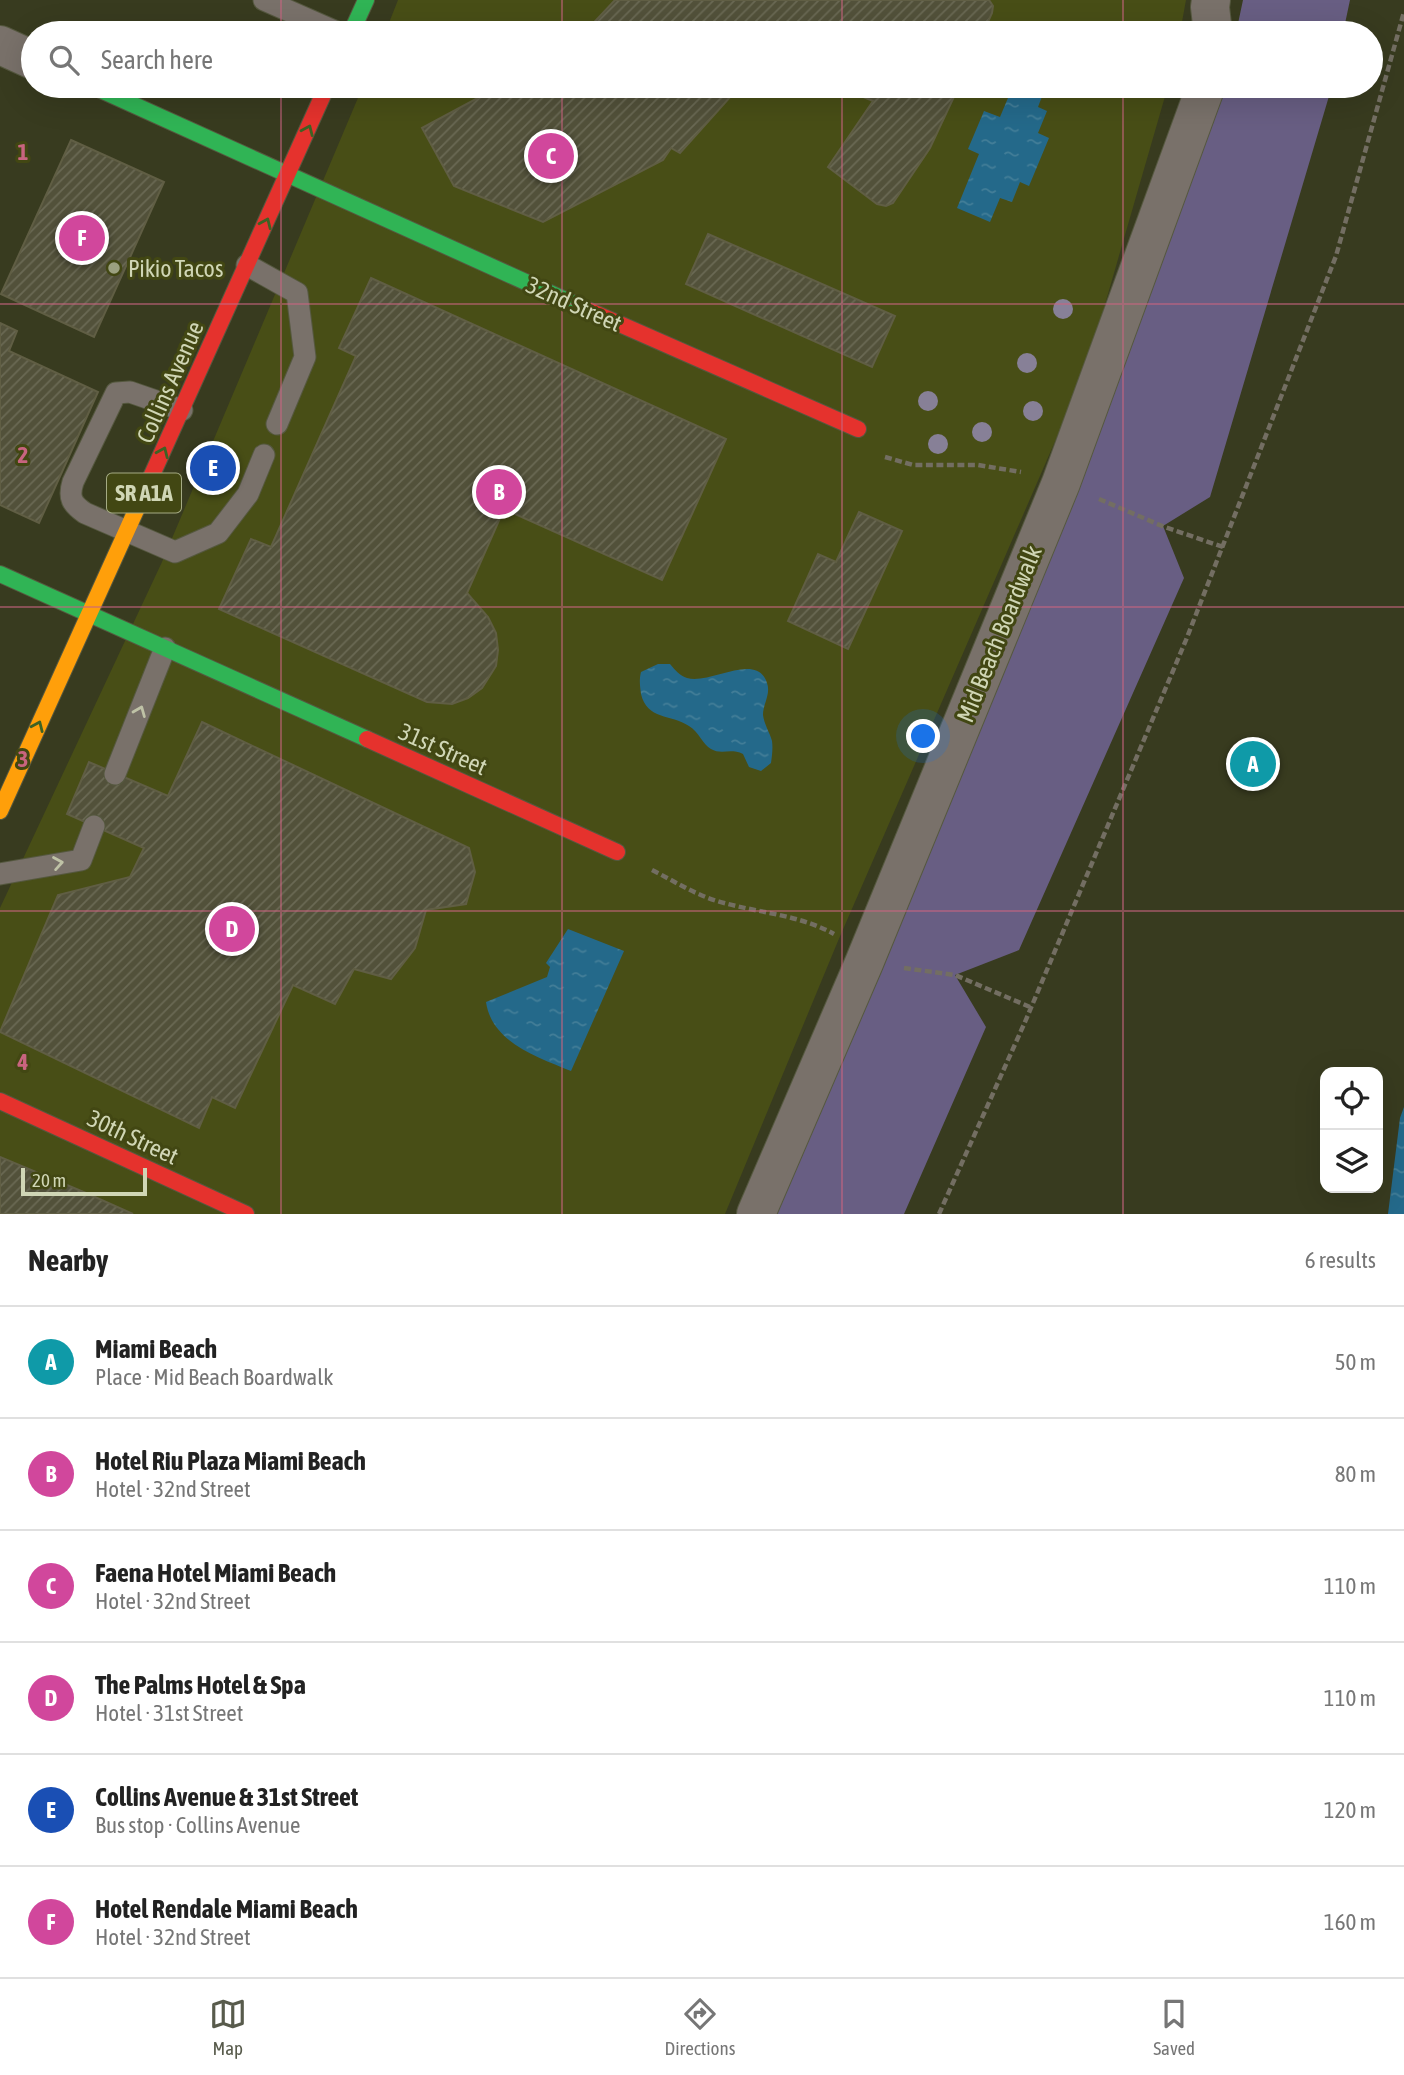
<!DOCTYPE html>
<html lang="en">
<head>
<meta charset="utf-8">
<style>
  :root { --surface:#fff; --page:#f2f2f2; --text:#222; --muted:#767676; --line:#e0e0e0; --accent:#585b4c }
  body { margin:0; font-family:"Asap Condensed",sans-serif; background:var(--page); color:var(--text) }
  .controls { position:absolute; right:21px; bottom:21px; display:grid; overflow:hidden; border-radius:14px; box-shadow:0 7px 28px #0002 }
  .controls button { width:63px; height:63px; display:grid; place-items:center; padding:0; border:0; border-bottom:2px solid var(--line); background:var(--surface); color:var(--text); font:35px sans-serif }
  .scale { position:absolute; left:21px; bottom:18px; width:126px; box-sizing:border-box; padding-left:7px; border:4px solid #d0d6b5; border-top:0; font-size:19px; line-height:24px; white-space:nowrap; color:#d0d6b5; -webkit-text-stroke:5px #424713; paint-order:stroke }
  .you { position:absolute; left:924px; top:737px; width:24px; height:24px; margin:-18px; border:5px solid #fff; border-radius:50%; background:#1a73e8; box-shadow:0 0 0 10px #1a73e833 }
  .badge { display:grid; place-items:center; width:46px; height:46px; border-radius:50%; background:var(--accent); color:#fff; font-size:23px; font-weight:700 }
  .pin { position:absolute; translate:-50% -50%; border:4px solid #fff; box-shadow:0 2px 7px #0006 }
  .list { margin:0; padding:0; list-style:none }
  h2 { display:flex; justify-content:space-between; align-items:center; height:91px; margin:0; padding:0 28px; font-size:30px }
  h2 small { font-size:23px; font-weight:400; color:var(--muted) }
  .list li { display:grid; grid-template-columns:46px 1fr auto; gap:21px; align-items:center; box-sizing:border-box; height:112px; padding:0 28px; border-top:2px solid var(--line) }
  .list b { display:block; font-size:26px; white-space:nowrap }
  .list p { margin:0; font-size:23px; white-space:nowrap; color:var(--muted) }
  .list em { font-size:23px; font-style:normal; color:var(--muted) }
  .icon { flex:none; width:38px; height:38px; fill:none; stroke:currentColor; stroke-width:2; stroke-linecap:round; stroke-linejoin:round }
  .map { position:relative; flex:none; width:1404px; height:1214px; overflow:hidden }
  .search { position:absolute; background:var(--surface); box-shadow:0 7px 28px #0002; left:21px; right:21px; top:21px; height:77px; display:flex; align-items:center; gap:18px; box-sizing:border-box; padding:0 24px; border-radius:38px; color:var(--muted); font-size:26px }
  .sheet { height:763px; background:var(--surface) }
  nav { display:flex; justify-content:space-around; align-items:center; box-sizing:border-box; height:98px; border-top:2px solid var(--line); background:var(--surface); font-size:19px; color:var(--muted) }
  nav a { display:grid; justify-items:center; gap:4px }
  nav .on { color:var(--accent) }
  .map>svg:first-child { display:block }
  .built { fill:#484e16 }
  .green { fill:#685e83 }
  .water { fill:url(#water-ripples) }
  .building { fill:url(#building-hatch); stroke:#605e44; stroke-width:2 }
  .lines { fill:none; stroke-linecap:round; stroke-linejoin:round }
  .lane-casing { stroke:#55583f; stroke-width:23 }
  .street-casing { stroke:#55583f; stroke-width:40 }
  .fast-casing { stroke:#55583f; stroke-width:18 }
  .slow-casing { stroke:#55583f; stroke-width:18 }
  .jam-casing { stroke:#55583f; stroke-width:18 }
  .path { stroke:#736e62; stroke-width:4.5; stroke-dasharray:7 3.5; stroke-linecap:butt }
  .lane { stroke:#79716a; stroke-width:21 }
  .street { stroke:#79716a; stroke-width:38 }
  .fast { stroke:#30b455; stroke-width:16 }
  .slow { stroke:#ff9f0a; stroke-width:16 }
  .jam { stroke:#e5322d; stroke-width:16 }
  .tree { fill:#878097 }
  .oneway { stroke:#3e6224 }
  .oneway2 { stroke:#bfc2a6 }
  .grid { fill:none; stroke:#c8647f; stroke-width:2; stroke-opacity:0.55 }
  .poi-dot { fill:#9ba080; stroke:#424713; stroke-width:2.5 }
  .labels { text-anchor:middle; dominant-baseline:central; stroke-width:6; stroke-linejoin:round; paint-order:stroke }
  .shield { fill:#424713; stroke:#a5ab84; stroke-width:2 }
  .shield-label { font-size:23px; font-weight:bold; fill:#d0d6b5 }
  .poi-label { font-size:24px; fill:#d0d6b5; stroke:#424713; text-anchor:start }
  .street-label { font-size:24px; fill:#d0d6b5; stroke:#424713 }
  .grid-label { font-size:23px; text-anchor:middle; font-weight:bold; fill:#c8647f; stroke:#424713; stroke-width:6; stroke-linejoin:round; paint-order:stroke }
</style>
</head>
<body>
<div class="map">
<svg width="1404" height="1214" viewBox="0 0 1404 1214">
  <defs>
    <pattern id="water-ripples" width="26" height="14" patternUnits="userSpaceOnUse" patternTransform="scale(1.75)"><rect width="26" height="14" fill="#24698a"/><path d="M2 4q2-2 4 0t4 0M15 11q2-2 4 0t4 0" fill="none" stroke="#437e98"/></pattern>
    <pattern id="building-hatch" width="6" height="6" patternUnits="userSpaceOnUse" patternTransform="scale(1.75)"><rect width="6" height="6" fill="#52513a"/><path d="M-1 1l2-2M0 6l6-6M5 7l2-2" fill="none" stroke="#6a6954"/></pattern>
  </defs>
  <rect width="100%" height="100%" fill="#383b1f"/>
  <path class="built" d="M398,0H1186L1180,33H385Z
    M363,86H1168L1086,370L838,941L725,1214H0V908L162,562Z"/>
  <path class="green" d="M1243,0H1350L1343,33H1236Z
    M1221,86H1332L1210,497L1163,526L1184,578L1019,950L955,975L986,1027L904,1214H772Z"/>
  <path class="water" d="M1013,86H1046L1038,107L1047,111L1038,133L1049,138L1029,186L1020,182L1012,202L1000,198L990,222L957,208L979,154L968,149L984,111L1000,117Z
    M658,664H670C675,670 680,676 687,678C710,685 757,651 767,683C771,694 763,704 763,715C764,724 770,733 772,741C773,748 772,756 771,763L761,771L749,767L743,754C731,748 721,755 711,749C703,745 699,732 689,726C671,714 647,720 641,694C640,686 639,680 641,672Z
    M568,929L624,951L571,1071C538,1057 492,1043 486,1002L547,977L550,967L546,963Z
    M1404,1107V1214H1388L1400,1118Z"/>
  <path class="building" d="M615,0H989L993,6L992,13L983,33H761L755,30L754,33H584Z
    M500,86H740L680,153L671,148L663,160L543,222L454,186L422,128Z
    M837,86H959L930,148L893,203L886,206L877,204L828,167L873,101Z
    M71,140L164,182L94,337L1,294Z
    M708,234L895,316L872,367L686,284Z
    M371,278L726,439L662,580L504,509L467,593L488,617L496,633L498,650L496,666L482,688L468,698L452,704L427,702L219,609L251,539L271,547L356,356L339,348Z
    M0,323L17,331L9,351L98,392L39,523L0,505Z
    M859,512L902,531L848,649L788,621L818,554L836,562Z
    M202,722L469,848L475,872L466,904L426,910L415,948L391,979L354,969L335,1004L293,985L235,1108L212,1097L199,1128L0,1032L58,895L130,877L144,848L67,814L89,762L168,796Z
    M0,1157L86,1193L133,1214H0Z"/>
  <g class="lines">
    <defs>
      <path id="lane" d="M264,0L339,33
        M247,265L297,293L305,357L277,424
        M182,410L130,392L116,393L73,482C68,498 72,504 85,513L175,552L218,533L248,494L264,455
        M115,774L165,648
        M0,874L81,860L94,826"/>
      <path id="street" d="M1211,0L1210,7L1213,33
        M0,45L33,60
        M756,1214L864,963L1061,483L1206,86"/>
      <path id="fast" d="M351,33L366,0
        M92,86L581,307
        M0,574L367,739"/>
      <path id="slow" d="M0,811L142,497"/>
      <path id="jam" d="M581,307L858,429
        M142,497L327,86
        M367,739L617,852
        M0,1101L246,1214"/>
    </defs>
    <use href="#lane" class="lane-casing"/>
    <use href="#street" class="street-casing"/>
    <use href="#fast" class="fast-casing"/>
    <use href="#slow" class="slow-casing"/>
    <use href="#jam" class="jam-casing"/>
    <path class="path" d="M885,457L913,465H978L1021,472
      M1099,499L1162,526L1223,547
      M652,870C674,881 694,894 717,901C757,913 798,914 834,934
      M904,968L955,975L1030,1007
      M939,1214L1025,1022L1186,640L1336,256L1404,12"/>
    <use href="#lane" class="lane"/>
    <use href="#street" class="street"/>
    <use href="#fast" class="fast"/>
    <use href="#slow" class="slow"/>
    <use href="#jam" class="jam"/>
  </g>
  <g class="tree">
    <circle cx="1063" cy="309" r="10"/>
    <circle cx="1027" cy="363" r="10"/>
    <circle cx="928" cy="401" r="10"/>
    <circle cx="1033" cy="411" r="10"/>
    <circle cx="982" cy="432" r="10"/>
    <circle cx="938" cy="444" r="10"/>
  </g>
  <defs><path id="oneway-chevron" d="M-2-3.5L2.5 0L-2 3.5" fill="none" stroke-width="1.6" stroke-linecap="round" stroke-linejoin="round" transform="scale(1.75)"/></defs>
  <g class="oneway">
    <use href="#oneway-chevron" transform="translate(308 130) rotate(-66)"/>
    <use href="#oneway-chevron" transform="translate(266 223) rotate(-66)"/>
    <use href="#oneway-chevron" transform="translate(163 452) rotate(-66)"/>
    <use href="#oneway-chevron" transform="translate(38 726) rotate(-66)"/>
  </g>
  <g class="oneway2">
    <use href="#oneway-chevron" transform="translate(140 711) rotate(-68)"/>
    <use href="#oneway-chevron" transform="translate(58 863) rotate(-10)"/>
  </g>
  <path class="grid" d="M281,0V33M562,0V33M842,0V33M1123,0V33M281,86V1214M562,86V1214M842,86V1214M1123,86V1214M0,304H1404M0,607H1404M0,911H1404"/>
  <circle class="poi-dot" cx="114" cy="268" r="7"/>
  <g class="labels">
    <rect class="shield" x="107" y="473.5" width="74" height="39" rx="5"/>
    <g class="shield-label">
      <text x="144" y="493">SR A1A</text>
    </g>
    <g class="poi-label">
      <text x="128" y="268">Pikio Tacos</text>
    </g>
    <g class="street-label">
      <text transform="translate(574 304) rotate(24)">32nd Street</text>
      <text transform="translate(170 382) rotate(-66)">Collins Avenue</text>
      <text transform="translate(999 634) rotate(-68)">Mid Beach Boardwalk</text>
      <text transform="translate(443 749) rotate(24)">31st Street</text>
      <text transform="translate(133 1137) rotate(25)">30th Street</text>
    </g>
  </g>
  <g class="grid-label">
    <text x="23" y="160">1</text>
    <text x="23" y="463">2</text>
    <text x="23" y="767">3</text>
    <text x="23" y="1070">4</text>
  </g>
</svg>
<div class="controls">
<button><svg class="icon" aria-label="locate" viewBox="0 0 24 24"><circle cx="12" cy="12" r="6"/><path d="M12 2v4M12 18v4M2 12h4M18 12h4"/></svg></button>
<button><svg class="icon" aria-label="layers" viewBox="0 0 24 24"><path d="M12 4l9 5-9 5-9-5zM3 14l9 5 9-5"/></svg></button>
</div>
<div class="scale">20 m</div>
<div class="you"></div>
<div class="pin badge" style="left:1253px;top:764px;background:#0f9aa8">A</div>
<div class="pin badge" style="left:499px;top:492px;background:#d1479c">B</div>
<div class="pin badge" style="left:551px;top:156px;background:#d1479c">C</div>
<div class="pin badge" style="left:232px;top:929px;background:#d1479c">D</div>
<div class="pin badge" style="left:213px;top:468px;background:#1a4fb4">E</div>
<div class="pin badge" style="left:82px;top:238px;background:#d1479c">F</div>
<div class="search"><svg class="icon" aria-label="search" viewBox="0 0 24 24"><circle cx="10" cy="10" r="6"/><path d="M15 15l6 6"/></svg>Search here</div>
</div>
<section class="sheet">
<h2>Nearby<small>6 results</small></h2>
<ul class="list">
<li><span class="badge" style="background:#0f9aa8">A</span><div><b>Miami Beach</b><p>Place · Mid Beach Boardwalk</p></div><em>50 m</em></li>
<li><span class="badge" style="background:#d1479c">B</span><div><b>Hotel Riu Plaza Miami Beach</b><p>Hotel · 32nd Street</p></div><em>80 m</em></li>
<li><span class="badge" style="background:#d1479c">C</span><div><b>Faena Hotel Miami Beach</b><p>Hotel · 32nd Street</p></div><em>110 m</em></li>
<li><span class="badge" style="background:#d1479c">D</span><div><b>The Palms Hotel &amp; Spa</b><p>Hotel · 31st Street</p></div><em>110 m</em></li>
<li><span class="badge" style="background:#1a4fb4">E</span><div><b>Collins Avenue &amp; 31st Street</b><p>Bus stop · Collins Avenue</p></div><em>120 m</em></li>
<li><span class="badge" style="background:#d1479c">F</span><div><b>Hotel Rendale Miami Beach</b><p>Hotel · 32nd Street</p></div><em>160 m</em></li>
</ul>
</section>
<nav>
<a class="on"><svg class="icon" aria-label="map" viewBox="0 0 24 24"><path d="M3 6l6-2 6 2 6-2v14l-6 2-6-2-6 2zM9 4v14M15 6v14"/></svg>Map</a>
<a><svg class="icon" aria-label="directions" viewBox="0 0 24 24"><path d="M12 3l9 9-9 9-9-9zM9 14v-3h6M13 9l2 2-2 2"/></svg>Directions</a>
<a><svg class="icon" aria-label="saved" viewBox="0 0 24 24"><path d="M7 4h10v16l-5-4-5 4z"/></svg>Saved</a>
</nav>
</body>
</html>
